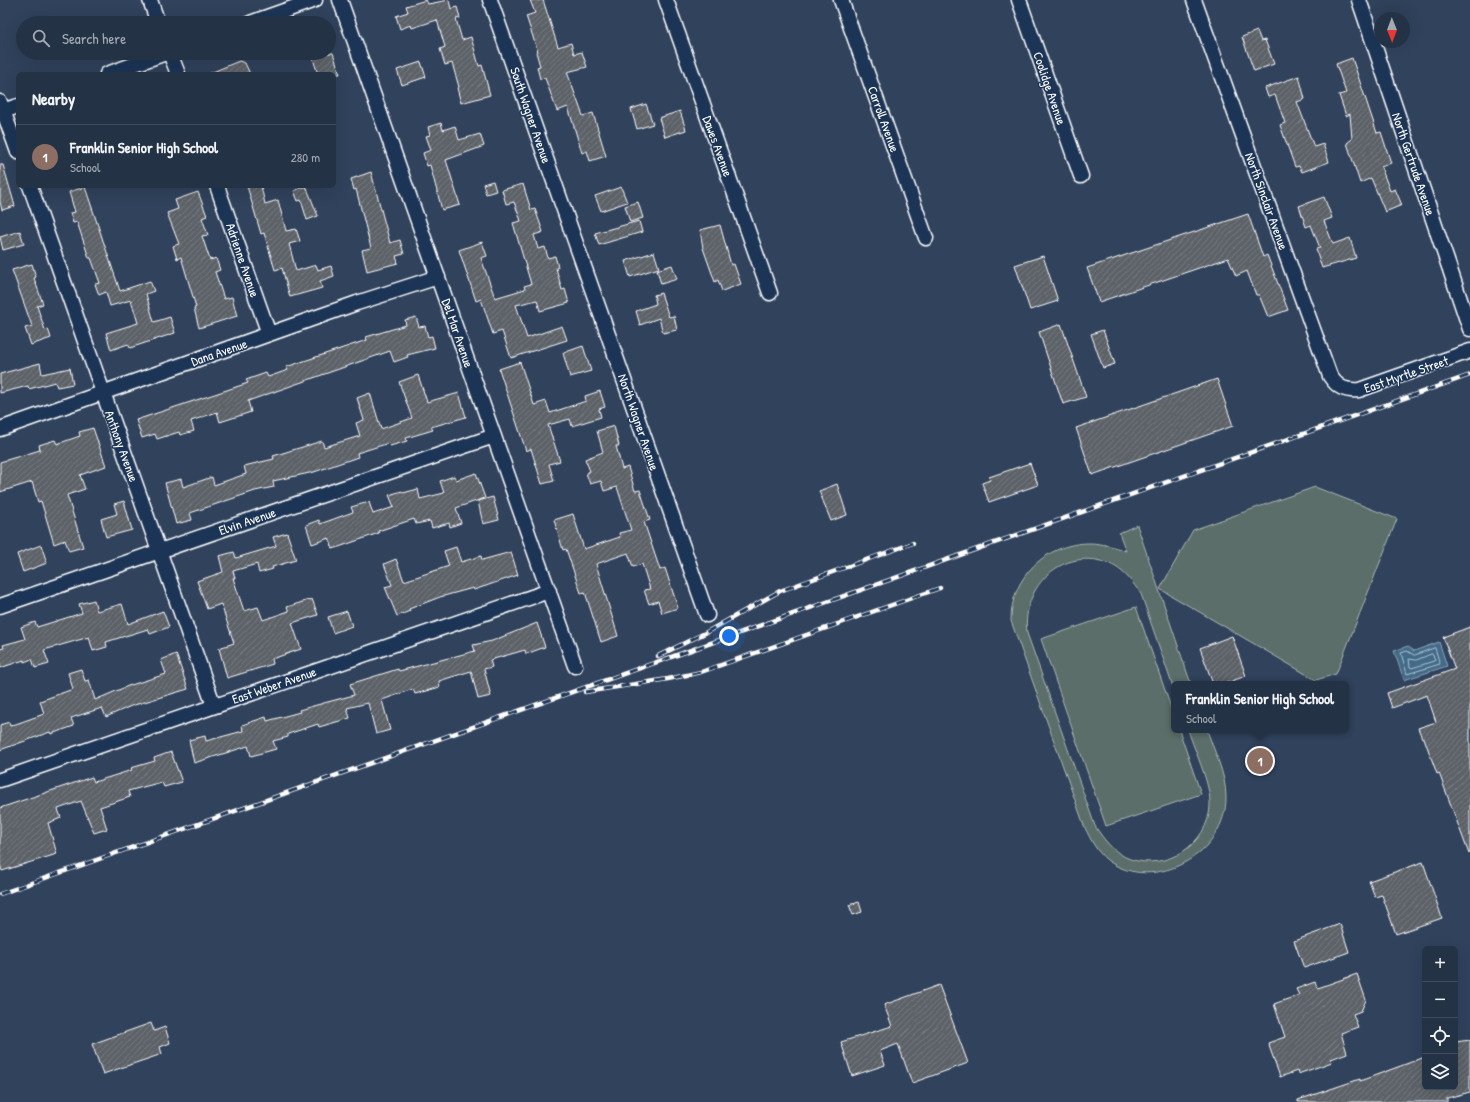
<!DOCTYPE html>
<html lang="en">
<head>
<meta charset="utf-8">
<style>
  :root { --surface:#243245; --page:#2c3a4c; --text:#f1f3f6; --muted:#a3aab3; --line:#414d5e; --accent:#d6ab8b }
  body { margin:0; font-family:"Patrick Hand",sans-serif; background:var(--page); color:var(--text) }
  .controls { position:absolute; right:12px; bottom:12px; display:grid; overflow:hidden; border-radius:6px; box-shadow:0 4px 16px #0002 }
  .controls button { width:36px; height:36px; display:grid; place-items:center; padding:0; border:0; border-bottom:1px solid var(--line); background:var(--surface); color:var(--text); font:20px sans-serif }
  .compass { position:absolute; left:1374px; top:12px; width:36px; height:36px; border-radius:50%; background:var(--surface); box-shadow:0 4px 16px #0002; rotate:179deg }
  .you { position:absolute; left:729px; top:636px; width:14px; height:14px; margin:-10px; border:3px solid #fff; border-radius:50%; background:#1a73e8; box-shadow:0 0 0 6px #1a73e833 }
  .badge { display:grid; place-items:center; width:26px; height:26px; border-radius:50%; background:var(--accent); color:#fff; font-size:13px; font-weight:700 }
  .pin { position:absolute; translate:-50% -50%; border:2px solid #fff; box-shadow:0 1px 4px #0006 }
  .popup { position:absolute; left:1171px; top:681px; width:178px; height:52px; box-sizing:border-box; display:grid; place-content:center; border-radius:6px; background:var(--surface); filter:drop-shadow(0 1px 3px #0005); font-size:13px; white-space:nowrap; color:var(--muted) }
  .popup b { font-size:15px; color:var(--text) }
  .popup::after { content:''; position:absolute; left:50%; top:100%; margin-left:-8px; border:8px solid transparent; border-top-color:var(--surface) }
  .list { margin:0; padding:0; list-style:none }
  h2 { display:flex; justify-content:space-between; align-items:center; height:52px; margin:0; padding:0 16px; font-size:17px }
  h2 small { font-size:13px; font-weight:400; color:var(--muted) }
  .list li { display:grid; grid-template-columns:26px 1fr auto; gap:12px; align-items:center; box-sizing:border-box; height:64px; padding:0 16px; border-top:1px solid var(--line) }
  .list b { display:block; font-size:15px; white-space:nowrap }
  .list p { margin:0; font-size:13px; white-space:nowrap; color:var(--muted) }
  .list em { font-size:13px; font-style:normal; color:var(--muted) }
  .icon { flex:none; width:22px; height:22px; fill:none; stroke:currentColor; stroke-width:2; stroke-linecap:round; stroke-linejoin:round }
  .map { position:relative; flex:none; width:1470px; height:1102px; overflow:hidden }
  .search { position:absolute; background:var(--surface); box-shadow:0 4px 16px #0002; left:16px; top:16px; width:320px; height:44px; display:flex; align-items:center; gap:10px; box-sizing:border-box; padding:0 14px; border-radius:22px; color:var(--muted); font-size:15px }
  .panel { position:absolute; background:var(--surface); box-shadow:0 4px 16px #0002; left:16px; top:72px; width:320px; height:116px; border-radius:6px }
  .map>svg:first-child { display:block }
  .pitch { fill:#5b6e6a; stroke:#adb6b4 }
  .water { fill:#426b89; stroke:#8ea6b8 }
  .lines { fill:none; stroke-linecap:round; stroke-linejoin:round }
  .shore { stroke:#b3c4d0; stroke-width:1 }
  .building { fill:url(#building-hatch); stroke:#fff }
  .street-casing { stroke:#fff; stroke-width:17 }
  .street { stroke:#1d3557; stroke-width:14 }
  .rail-casing { stroke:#fff; stroke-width:4.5 }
  .rail { stroke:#1d3557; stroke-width:3; stroke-dasharray:9; stroke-linecap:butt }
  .labels { text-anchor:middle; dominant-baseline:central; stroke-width:3; stroke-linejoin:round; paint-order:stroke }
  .street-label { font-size:13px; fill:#fff; stroke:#1d3557 }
</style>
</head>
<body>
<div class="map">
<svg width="1470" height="1102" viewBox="0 0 1470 1102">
  <defs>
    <pattern id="building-hatch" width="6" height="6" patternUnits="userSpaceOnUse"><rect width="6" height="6" fill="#5d6268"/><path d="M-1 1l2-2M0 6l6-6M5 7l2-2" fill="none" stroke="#757a7f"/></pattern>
  </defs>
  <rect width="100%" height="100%" fill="#30425c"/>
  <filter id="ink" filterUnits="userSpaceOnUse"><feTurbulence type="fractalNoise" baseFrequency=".025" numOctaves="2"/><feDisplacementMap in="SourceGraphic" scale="8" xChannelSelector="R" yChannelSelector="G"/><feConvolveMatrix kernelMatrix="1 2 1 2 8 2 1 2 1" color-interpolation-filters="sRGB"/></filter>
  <g filter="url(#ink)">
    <path class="pitch" d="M1315,487L1397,519L1336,674L1316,680L1160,589L1193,530Z
      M1137,525L1191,684H1174V690L1141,594C1133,583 1124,570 1110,564C1063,545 1021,586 1027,633L1095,826C1104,840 1114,853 1130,859C1166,871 1208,845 1210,806C1211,784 1195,752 1188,730H1207C1214,751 1226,774 1226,797C1227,853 1154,895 1107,860C1096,851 1091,840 1085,828L1011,621C1010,578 1046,543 1089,543C1102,543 1114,547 1126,551L1119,533Z
      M1136,607L1174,716V730H1179L1201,794L1106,826L1041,639Z"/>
    <path class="water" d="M1439,642L1447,666L1404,680L1394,651L1408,646L1414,651Z"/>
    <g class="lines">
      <path class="shore" d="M1435,648L1440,664L1407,674L1401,653L1407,651L1414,655Z
        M1432,654L1435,659L1434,661L1412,668L1410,667L1409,659L1416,660Z"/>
    </g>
    <path class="building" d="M426,0L428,4L449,0L451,9L457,7L460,18L456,19L462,40L471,37L479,66L482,65L490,95L461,103L457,88L459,87L452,63L445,65L440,49L445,47L437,20L412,28L411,25L400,29L396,16L408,12L406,6Z
      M530,0H543L558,47L571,43L574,54L582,52L587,67L567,72L583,116L593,113L606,156L590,161L587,151L582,153L568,107L557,111L545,78L540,79L537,67L540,66L536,52H538L526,16L535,13Z
      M1257,31L1261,41L1265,40L1274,64L1254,71L1242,37Z
      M311,53H333L340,74H318Z
      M1352,58L1377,133L1381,132L1391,163L1381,167L1390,191L1395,189L1402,205L1385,212L1371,178L1360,183L1347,143L1352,139L1350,114L1346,116L1339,95L1346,93L1336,64Z
      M239,61L245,63L250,74H208Z
      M421,62L426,77L402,85L397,70Z
      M1299,76L1305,99L1297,102L1314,147L1323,144L1329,162L1302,172L1299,166L1295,167L1280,125L1285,123L1275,95L1268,97L1265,88Z
      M646,104L653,124L637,129L631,109Z
      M680,111L686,130L665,137L659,118Z
      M441,123L443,130L455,126L459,140L480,134L484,146L446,160L460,205L442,210L430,165L427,166L423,153L431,150L426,136L430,135L428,127Z
      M0,165H3L15,206L2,210L0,202Z
      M371,172L390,243L400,240L404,254L396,256L398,263L367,271L362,250L371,248L356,189L354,190L351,179Z
      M493,181L496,191L486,194L483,184Z
      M523,184L531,210L535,209L543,232L534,235L538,249L545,247L548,258L555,256L558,267L556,268L562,290L565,289L569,303L540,311L537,300L516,305L527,338L562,326L567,340L511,358L502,331L493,334L481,299L476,301L459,250L482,242L487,256L481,258L495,298L525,289L524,286L531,284L513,223L521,221L514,202L506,204L502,190Z
      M247,186H261L265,204L278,200L286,231L296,229L300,241L289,244L296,271L316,265L318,270L331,266L334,276L320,281L322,288L290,297L282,268L275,270L264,233L261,234Z
      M306,186L318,216L307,220L301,200L298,201L294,191Z
      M85,187L120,291L150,281L154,291L146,294L154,322L170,317L175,333L130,348L128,344L111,350L106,333L138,323L131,300L110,306L106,292L99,295L95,284L100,283L91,258H89L77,222L73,223L70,213L75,212L69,192Z
      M621,187L627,202L601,211L595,196Z
      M198,192L207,216L202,218L208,235L202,236L210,260L216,258L220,270L215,272L224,299L232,297L237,316L199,328L194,308L196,307L181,257L177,259L173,246L179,244L167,213L178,209L175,200Z
      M1324,197L1332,218L1324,221L1333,244L1350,238L1356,258L1322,268L1316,249L1320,248L1311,225L1306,227L1299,206Z
      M638,202L643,218L630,222L625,206Z
      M1248,214L1263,257L1267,255L1288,310L1268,317L1259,295H1256L1247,271L1236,276L1228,258L1099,302L1087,268Z
      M639,221L642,232L599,245L595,233Z
      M720,225L731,265L734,264L741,284L722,291L718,280L715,282L703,248L700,230Z
      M20,231L24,244L3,250L0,237Z
      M654,252L659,268L630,277L625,261Z
      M1043,256L1058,301L1030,310L1015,265Z
      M32,264L36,277L34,278L43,304L37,306L45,330L48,329L51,338L31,345L25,328L32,326L12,270Z
      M672,265L677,279L661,284L657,270Z
      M661,293L669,317L674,316L677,330L663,333L659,318L640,325L636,311L656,304L654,295Z
      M416,317L419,327L425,326L428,337L432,336L435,348L407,355L408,357L394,362L390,351L248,401L251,412L220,422L217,412L191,421L194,431L180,435L179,432L157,439L155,434L142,438L136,420L248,383L246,380L266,373L268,377L288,370L286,367L367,340L366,337L406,325L405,320Z
      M1061,324L1086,397L1063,404L1039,332Z
      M1103,330L1115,364L1103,368L1091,334Z
      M583,346L591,371L570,377L563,353Z
      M520,362L534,405L546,401L550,413L586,401L585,396L600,391L605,407L599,409L601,417L572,426L570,419L548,425L560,461L549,464L554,481L542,484L531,449L526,451L499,369Z
      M40,363L42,374L70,368L73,384L57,387L55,382L29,389L28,386L0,393V374Z
      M418,375L427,402L459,393L466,417L431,427L433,430L406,438L407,441L390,446L389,443L357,453L358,457L314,472L273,481L274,487L255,491L190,513L192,520L176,524L165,483L181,479L183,487L212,477L214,485L246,474L244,466L274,459L273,456L322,441L324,447L360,436L356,423L364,420L357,398L370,393L381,429L412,418L399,382Z
      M1217,379L1233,426L1092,475L1076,428Z
      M614,426L619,446H616L622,469L628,467L635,491L640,490L650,520L644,522L660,570L665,568L678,608L662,613L658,601L649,604L644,590L650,589L642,564L633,567L628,553L596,564L618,636L601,642L585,592L581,593L566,549L563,550L554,520L573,514L584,549L620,537L619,533L631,530L617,487L604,491L601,481L590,484L586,473L590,471L585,459L603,452L597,431Z
      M93,428L106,466L80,475L85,489L67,495L83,547L69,551L65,540L54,544L41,501L38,502L32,482L0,492V462L40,450L39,445L55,440L57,444L80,436L79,432Z
      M1030,463L1038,485L989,502L982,483L990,480L989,477Z
      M476,473L485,498L456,508L461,523L450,527L449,523L432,528L430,521L416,524L414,519L378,531L379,533L333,549L329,538L312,544L306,525L319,520L320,524L353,512L351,507L369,502L373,514L394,507L389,495L402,491L403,493L418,489L420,499L444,493L440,481L454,476L456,480Z
      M837,484L847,515L831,521L819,491Z
      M493,497L499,520L483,524L478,501Z
      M124,501L132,530L106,537L101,519L117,514L114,504Z
      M287,533L296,560L272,567L273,569L259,573L257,564L233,571L235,578H233L244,611L258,607L263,620L289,611L287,607L312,599L318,615L292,623L301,649L272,659L273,664L227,678L219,648L234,643L221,604L207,609L197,581L223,572L219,556L234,552L236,558L276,546L273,537Z
      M41,545L47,563L23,572L17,554Z
      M456,547L461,562L481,556L482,560L511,552L518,575L474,590L473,588L440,597L409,609L410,611L397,616L385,587L392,585L384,564L396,559L404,581L449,566L444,551Z
      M94,600L97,611L122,604L128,624L163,611L169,627L150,634L148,629L106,642L107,647L93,651L89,637L44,650L49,664L35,668L32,659L24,662V660L0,668V649L4,648L3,645L25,639L21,627L35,622L37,627L82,613L79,604Z
      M347,611L352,626L333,633L328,617Z
      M537,623L545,647L526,654L525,650L490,660L492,667L484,669L491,696L478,699L471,671L439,681L440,687L415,694L413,689L382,700L390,730L376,734L368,703L347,708L350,718L319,727L318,724L288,734V737L273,741L276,749L251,756L248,746L194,763L189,740L205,736L206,741L243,731L242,725L266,717L267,721L300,712L299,710L324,703L354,695L350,684L398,669L399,671L475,651L473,645L492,641Z
      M1470,627V853L1469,854L1439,773L1437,774L1424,738H1422L1418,728L1436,722L1427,695L1392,708L1387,693L1455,669L1443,637Z
      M1232,636L1246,676L1223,684H1213L1200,648Z
      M176,654L188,689L131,706L106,717L102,708L71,718L74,726L51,734L50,732L0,750V725L9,722L10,726L44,714L40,701L73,689L68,673L81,669L85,681L89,680L95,700L128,686L166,674L161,660Z
      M171,752L182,782L164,787L162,782L128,791L130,797L100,807L107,829L94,833L81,801L58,809L61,818L48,823L57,854L2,871L0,864V808L92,777L94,782L132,770L131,768L155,761L154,758Z
      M1423,862L1442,918L1396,934L1382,895L1375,897L1369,881Z
      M859,902L862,912L853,915L849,905Z
      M1340,924L1349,952L1304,968L1294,941Z
      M1357,974L1366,1000L1361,1011L1353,1014L1358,1027L1341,1033L1347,1053L1331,1059L1332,1062L1298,1074L1297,1071L1280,1077L1268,1043L1285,1037L1274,1004L1299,995L1296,989L1315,982L1318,988Z
      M939,985L968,1063L912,1083L898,1044L880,1051L885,1065L852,1076L841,1042L892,1026L884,1005Z
      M151,1023L154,1031L165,1027L170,1043L160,1047L162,1054L103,1074L92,1044Z
      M1470,1040V1092L1447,1098V1102H1298V1100L1360,1079V1081L1425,1057V1087H1455V1042Z"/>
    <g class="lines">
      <defs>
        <path id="street" d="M150,0L158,23
          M340,0L575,666
          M490,0L707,615
          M666,0L770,293
          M841,0L926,238
          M1019,0L1081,176
          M1194,0L1330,376C1338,388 1345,391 1359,390L1470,351
          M1359,0L1470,329
          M250,23L315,0
          M170,53L178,74
          M107,74L166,53
          M0,102L18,152
          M0,112L18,106
          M30,186L214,706
          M217,186L269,334
          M0,429L357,303L438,277
          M0,606L494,436
          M0,780L549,591"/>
      </defs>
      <use href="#street" class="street-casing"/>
      <use href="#street" class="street"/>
      <defs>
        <path id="rail" d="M658,656L705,633L780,591L913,543
          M585,692L668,679L701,672L940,588
          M0,894L1470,375"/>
      </defs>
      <use href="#rail" class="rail-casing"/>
      <use href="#rail" class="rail"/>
    </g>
  </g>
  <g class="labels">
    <g class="street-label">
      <text transform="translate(1050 88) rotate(71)">Coolidge Avenue</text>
      <text transform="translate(531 115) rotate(71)">South Wagner Avenue</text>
      <text transform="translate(884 119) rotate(70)">Carroll Avenue</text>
      <text transform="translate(718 146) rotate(70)">Dawes Avenue</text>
      <text transform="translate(1414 164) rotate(71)">North Gertrude Avenue</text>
      <text transform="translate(1267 201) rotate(70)">North Sinclair Avenue</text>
      <text transform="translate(243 260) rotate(71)">Adrienne Avenue</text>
      <text transform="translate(458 333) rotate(71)">Del Mar Avenue</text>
      <text transform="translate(219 352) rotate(-19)">Dana Avenue</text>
      <text transform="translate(1406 374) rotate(-19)">East Myrtle Street</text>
      <text transform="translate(639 422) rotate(71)">North Wagner Avenue</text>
      <text transform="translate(122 446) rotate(70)">Anthony Avenue</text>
      <text transform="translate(247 521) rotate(-19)">Elvin Avenue</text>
      <text transform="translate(274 685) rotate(-19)">East Weber Avenue</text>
    </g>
  </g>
</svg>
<div class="controls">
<button>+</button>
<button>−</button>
<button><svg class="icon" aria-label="locate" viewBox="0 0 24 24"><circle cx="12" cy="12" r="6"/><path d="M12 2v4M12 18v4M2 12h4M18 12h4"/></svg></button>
<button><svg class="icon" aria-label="layers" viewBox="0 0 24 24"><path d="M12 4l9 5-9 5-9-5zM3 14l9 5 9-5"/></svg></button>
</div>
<svg class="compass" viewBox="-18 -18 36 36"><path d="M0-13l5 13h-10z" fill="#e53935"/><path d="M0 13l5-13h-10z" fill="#a3aab3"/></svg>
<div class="you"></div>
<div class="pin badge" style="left:1260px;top:761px;background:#8d6e63">1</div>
<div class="popup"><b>Franklin Senior High School</b>School</div>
<div class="search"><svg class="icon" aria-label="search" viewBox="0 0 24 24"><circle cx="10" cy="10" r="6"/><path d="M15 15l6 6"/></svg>Search here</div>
<section class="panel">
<h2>Nearby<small></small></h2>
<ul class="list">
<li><span class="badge" style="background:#8d6e63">1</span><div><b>Franklin Senior High School</b><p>School</p></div><em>280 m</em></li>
</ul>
</section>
</div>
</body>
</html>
